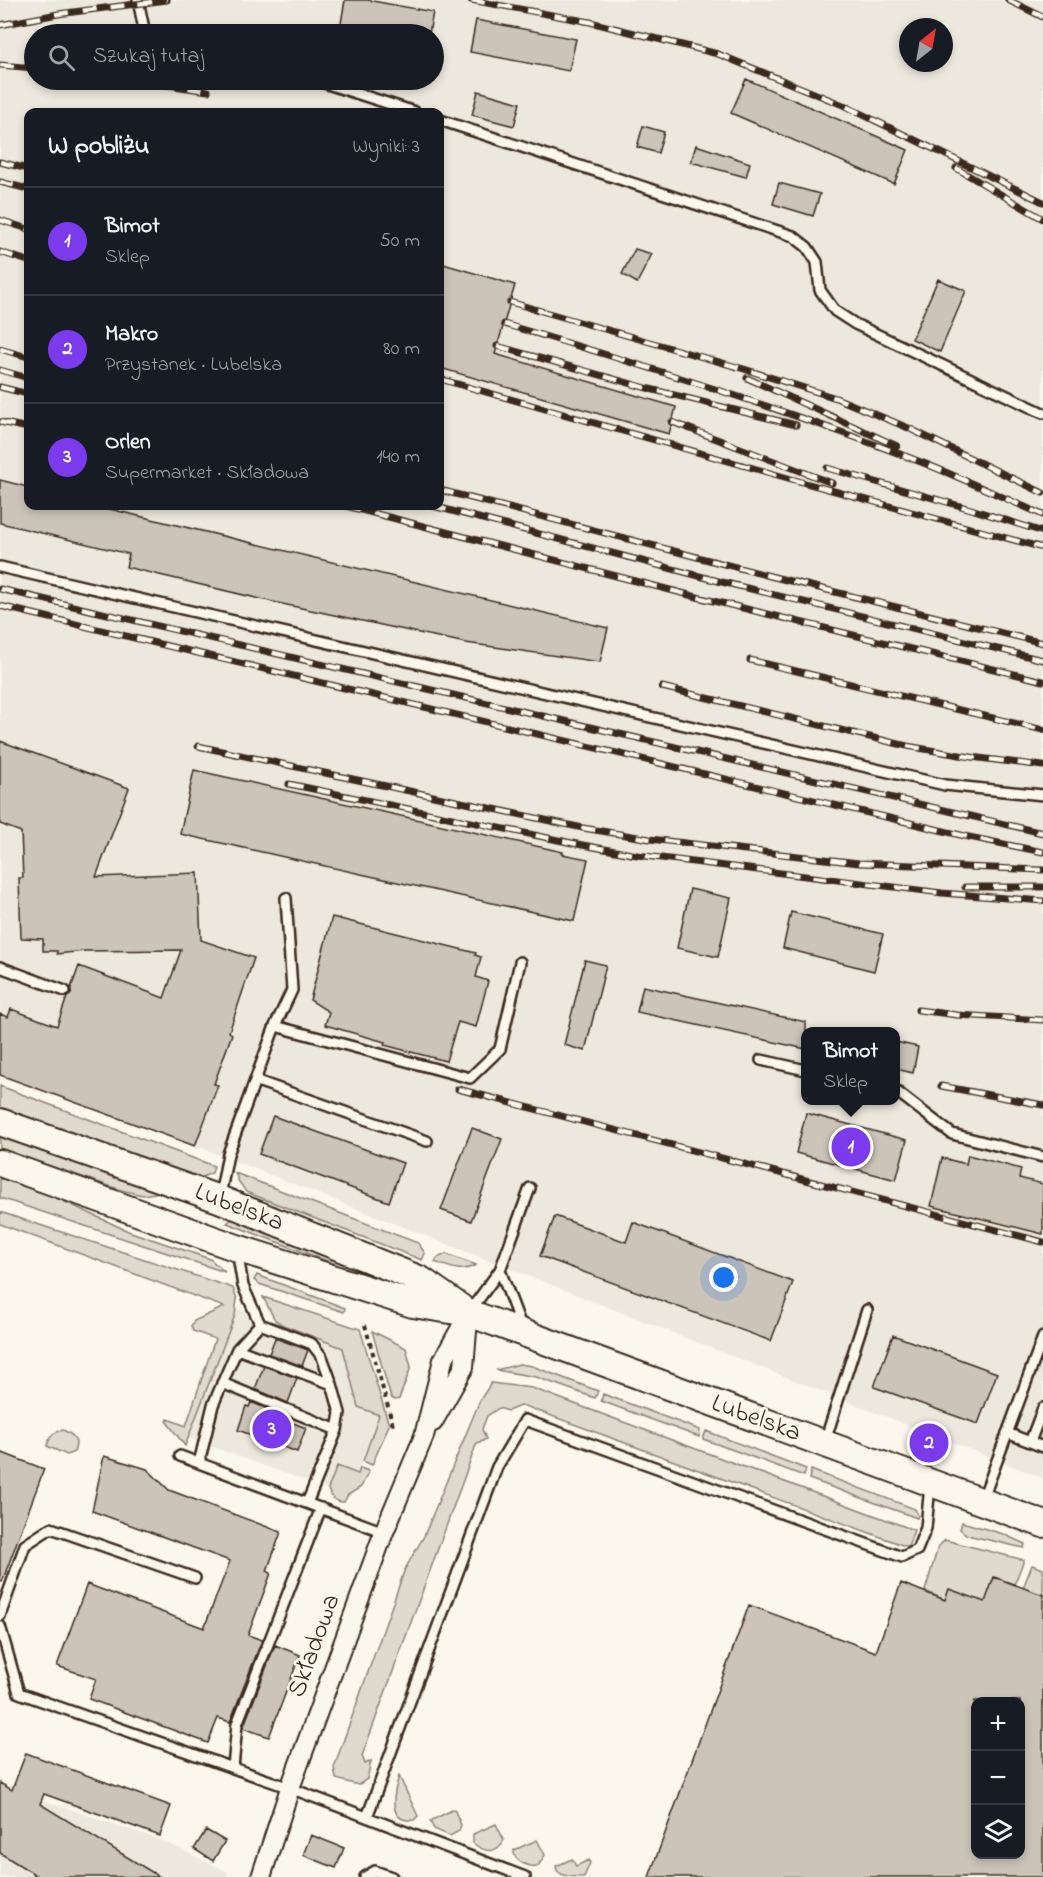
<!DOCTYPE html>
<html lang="pl">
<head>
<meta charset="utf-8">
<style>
  :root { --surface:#171b24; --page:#242831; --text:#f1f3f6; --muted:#9ea1a6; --line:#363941; --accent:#7c3aed }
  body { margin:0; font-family:"Indie Flower",sans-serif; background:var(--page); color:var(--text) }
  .controls { position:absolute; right:18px; bottom:18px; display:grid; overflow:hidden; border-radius:12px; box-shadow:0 3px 9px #0003 }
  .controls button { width:54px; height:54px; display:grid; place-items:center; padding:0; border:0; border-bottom:2px solid var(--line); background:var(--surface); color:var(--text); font:30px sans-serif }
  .compass { position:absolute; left:899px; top:18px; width:54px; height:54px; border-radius:50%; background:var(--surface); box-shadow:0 3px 9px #0003; rotate:31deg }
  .you { position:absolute; left:724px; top:1278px; width:21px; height:21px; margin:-15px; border:4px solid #fff; border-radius:50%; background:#1a73e8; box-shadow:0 0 0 9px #1a73e833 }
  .badge { display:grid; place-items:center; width:39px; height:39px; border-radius:50%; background:var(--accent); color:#fff; font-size:20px; font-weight:700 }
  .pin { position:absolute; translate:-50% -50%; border:3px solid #fff; box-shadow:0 2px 6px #0006 }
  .popup { position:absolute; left:801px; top:1027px; width:99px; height:78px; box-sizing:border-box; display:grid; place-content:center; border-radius:12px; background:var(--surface); filter:drop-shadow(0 2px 4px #0005); font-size:20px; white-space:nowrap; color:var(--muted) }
  .popup b { font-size:22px; color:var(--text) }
  .popup::after { content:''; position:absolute; left:50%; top:100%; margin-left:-12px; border:12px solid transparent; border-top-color:var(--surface) }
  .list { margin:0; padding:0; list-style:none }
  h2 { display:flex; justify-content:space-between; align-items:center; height:78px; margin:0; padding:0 24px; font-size:26px }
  h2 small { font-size:20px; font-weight:400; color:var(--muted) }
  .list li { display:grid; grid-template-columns:39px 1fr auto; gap:18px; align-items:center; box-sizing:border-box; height:108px; padding:0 24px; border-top:2px solid var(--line) }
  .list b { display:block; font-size:22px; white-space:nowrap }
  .list p { margin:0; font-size:20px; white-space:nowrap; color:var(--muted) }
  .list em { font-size:20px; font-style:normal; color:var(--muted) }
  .icon { flex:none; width:33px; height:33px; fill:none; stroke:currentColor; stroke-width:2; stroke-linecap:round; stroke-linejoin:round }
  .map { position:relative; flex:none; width:1043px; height:1877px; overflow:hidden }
  .search { position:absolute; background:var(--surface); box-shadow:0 3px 9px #0003; left:24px; top:24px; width:420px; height:66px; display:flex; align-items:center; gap:15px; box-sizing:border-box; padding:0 21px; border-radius:33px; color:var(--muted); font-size:22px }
  .panel { position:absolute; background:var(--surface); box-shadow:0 3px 9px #0003; left:24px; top:108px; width:420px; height:402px; border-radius:12px }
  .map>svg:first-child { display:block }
  .built { fill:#ede8dd; fill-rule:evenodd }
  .green { fill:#dfd9ce; stroke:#8d8276; stroke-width:1.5 }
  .building { fill:#ccc4b9; stroke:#3b2a1e; stroke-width:1.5; fill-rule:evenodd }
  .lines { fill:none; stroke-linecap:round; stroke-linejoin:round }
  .lane-casing { stroke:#3b2a1e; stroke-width:14 }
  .street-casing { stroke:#3b2a1e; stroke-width:22 }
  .secondary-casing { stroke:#3b2a1e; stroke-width:30 }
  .path { stroke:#3b2a1e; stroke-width:4; stroke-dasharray:4.5 4.5; stroke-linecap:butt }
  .lane { stroke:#fbf7ec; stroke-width:9 }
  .street { stroke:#fbf7ec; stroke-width:18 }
  .secondary { stroke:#fbf7ec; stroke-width:26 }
  .rail-casing { stroke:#3b2a1e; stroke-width:7 }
  .rail { stroke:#fbf7ec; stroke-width:4.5; stroke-dasharray:14; stroke-linecap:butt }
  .labels { text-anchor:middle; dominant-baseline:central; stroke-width:5; stroke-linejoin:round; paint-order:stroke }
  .street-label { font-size:26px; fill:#3b2a1e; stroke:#fbf7ec }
</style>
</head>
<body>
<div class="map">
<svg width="1043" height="1877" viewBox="0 0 1043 1877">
  <rect width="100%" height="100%" fill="#fbf7ec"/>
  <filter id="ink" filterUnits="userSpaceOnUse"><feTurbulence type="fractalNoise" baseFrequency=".0167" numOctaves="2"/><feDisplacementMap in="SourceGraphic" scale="12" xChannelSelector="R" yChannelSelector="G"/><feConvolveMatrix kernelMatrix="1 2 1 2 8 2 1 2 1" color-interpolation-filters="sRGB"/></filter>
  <g filter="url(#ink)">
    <path class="built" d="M0,0H1043V1478L202,1148H197L0,1075ZM908,27H944V63H908ZM34,34H434V80H34ZM28,112H440V506H28ZM806,1032H896V1100H806Z
      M236,1308L343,1348L358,1407L379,1415L358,1474L337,1467L328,1489L188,1438Z
      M0,1786L161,1840L228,1872L227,1877H0Z"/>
    <path class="green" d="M0,1086L214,1166L212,1173L200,1178L0,1109Z
      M0,1135L158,1190L155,1193L143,1195L121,1190L0,1149Z
      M235,1173L418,1243L425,1253L422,1260L246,1192L239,1182Z
      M0,1178L48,1194L128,1231L210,1259L225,1272L0,1198Z
      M0,1212L233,1288L237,1299L235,1315L185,1446L167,1422L168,1419L186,1426L215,1339L193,1331L191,1326L194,1321L224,1307L0,1224Z
      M232,1219L411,1285L409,1292L227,1223Z
      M446,1254L476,1265C461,1273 451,1268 435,1262L437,1258Z
      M257,1275L345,1308L344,1312L259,1284L254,1280Z
      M263,1297L360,1329L389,1425L372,1465L363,1461L379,1415L358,1407L343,1348L283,1325L275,1320Z
      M372,1331L406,1348L411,1367L399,1399L395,1400L391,1398Z
      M520,1364L532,1366L598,1391L595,1398L536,1377L496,1370Z
      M491,1383L532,1388L914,1530L908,1547L522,1405L508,1411L499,1408L487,1416L482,1429L486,1439L476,1445L362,1756L365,1764L371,1761L367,1779L358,1785L336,1779L334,1767L405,1569L424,1536L480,1400Z
      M603,1394L700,1430L699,1437L601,1401Z
      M63,1430C74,1435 79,1440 74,1452L67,1455L47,1446C50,1436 53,1432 63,1430Z
      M706,1431L806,1469L804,1476L703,1439Z
      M337,1466L358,1474L360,1468L369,1471L361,1487L348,1495L344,1502C335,1502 331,1498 328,1489Z
      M811,1470L915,1509L918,1515L917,1518L809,1479Z
      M962,1522L1003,1534L1025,1544L1024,1548L967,1535L960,1529Z
      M945,1540L1024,1560L1014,1585L985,1602L945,1600L925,1591L938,1547Z
      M1032,1565L1043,1569V1595L1023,1588Z
      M399,1776L418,1816L414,1820C386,1823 394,1792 399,1776Z
      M454,1809L461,1825L459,1831L450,1836L434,1829L430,1821Z
      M496,1824L504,1840C497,1854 485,1853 473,1843V1834Z
      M537,1840L545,1855L538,1866C528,1868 513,1861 514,1850Z
      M572,1859L576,1866L589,1860L590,1863L584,1877C573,1877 556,1877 556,1866Z"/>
    <path class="building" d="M345,0H367L433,12L429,34H369L340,29Z
      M476,20L576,39L569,71L470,52Z
      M746,79L908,150L894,184L731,113Z
      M478,91L520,103L514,126L472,115Z
      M643,126L664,132L658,153L637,147Z
      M696,145L750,163L746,177L691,162Z
      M779,183L820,194L813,216L773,204Z
      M635,249L652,254L637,283L622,274Z
      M440,263L515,285L495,354L676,407L669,434L440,368Z
      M938,279L966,291L940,352L912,339Z
      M0,480L28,487V506H97L608,628L600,662L466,643L273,602L126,567L129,554L0,523Z
      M0,741L129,788L96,877L198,873L201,940L254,958L229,1032L232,1034L214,1084L218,1085L195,1146L0,1075V1014L8,1017L11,1009L57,1026L67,997L71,994V988L79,966L164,998L181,950L85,951L57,954V951H43V939L21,938L19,878H23L21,832L0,824Z
      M194,770L563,852L562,854L588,859L574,921L180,834Z
      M690,889L731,898L718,957L677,948Z
      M791,912L883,934L874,971L783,948Z
      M332,917L476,953L475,955L481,957L476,977L488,981L476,1027L458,1022L446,1061L384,1045L385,1042L325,1025L329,1012L310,1000Z
      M585,960L606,965L585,1051L564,1045Z
      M643,986L806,1022V1049L637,1012Z
      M896,1042L918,1047L913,1073L896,1069Z
      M806,1113L907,1140L896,1180L796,1153Z
      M273,1116L403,1163L389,1202L259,1154Z
      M472,1128L502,1139L471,1221L441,1210Z
      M968,1155L1021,1169L1019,1178L1043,1184V1234L931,1206L942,1158L966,1164Z
      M555,1216L626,1242L633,1222L793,1282L771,1341L540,1256Z
      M893,1335L997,1373L978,1424L874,1387Z
      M275,1338L308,1350L302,1366L269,1354Z
      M264,1366L297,1378L288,1403L255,1389Z
      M251,1402L284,1416L283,1419L306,1428L297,1452L238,1430L246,1406L249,1407Z
      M0,1452L44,1469L2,1582L0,1581Z
      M104,1456L147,1469L169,1490L281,1532L267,1571L271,1573L248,1635L262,1640L230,1722L218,1718L208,1743L89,1699L96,1679L57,1666L87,1584L204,1628L230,1561L92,1511Z
      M994,1577L1043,1595V1877H649L749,1605L876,1652L901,1583L945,1600L949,1589L985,1602ZM975,1701H1020V1854H975Z
      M275,1645L300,1655L269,1737L243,1728Z
      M26,1753L171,1806L160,1836L44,1794L40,1804L160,1877H39L0,1853V1783L12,1790Z
      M206,1830L225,1841L213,1861L194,1849Z
      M311,1835L344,1848L336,1868L303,1855Z"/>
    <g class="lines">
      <defs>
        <path id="lane" d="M138,0L145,34
          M315,80L415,112
          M440,120L793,236L807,247L817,262L820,290L835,311L855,324L1043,413
          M0,567L945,785L1043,795
          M0,967L65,991
          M275,1026L470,1078L500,1049L520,962
          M761,1060L806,1070
          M257,1081L427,1141
          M896,1091L952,1134L1043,1157
          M220,1196L228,1154L275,1026L292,990L286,898
          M500,1270L521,1326
          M470,1311L500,1270L530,1188
          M260,1324L312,1344L322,1357L332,1384L340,1413L337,1430L307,1503
          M237,1349L332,1384
          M222,1383L337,1430
          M1007,1433L1043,1447
          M825,1441L867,1310
          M1030,1442L1043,1408
          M180,1456L384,1532
          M199,1463L213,1405L237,1349L260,1324L243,1286L237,1250
          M982,1501L1043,1337
          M0,1616L25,1545L51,1528L195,1578
          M0,1626L19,1693L290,1788L525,1877
          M233,1768L237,1724L321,1508
          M367,1817L497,1467L525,1420L902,1557L917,1550L926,1528L930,1485
          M365,1877L375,1871L392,1877"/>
        <path id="street" d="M433,1422L464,1367L468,1320
          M261,1877L290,1788L384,1532L424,1436L443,1360L469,1313"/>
        <path id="secondary" d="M0,1122L219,1199L421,1280L461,1308
          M0,1163L237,1248L413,1304L469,1313L1043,1524"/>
      </defs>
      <use href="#lane" class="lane-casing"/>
      <use href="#street" class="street-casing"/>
      <use href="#secondary" class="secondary-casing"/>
      <path class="path" d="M365,1325L393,1425"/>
      <use href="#lane" class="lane"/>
      <use href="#street" class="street"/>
      <use href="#secondary" class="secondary"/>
      <defs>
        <path id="rail" d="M471,0L590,22L718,54L843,105L1043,202
          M1008,0L1043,17
          M0,25L58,14L167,0
          M0,65L34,68
          M133,80L208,91
          M0,162L28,169
          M956,168L1043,219
          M0,182L28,189
          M0,220L28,229
          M0,252L28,261
          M510,302L744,369L836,398L906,427L1043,493
          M504,324C646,366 788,410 926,464C966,480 1004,498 1043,515
          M497,346L650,389L796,425
          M0,349L28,357
          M0,370L28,378
          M747,378L897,446
          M440,379L809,484L1043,548
          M0,387L28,394
          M0,422L28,428
          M672,422L832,483
          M827,468L971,509L1043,532
          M440,490L770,576L1043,643
          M346,506L697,597L1043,681
          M433,506L722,582L1043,660
          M0,589L1043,833
          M0,606L969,837L1043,852
          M750,660L1043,730
          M662,687L907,746L971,757L1043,766
          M198,746L583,828L650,839L859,863L1043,870
          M289,784L577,844L637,855L942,893L1043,901
          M965,887H1043
          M918,1010L957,1015L1043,1020
          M941,1086L1043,1105
          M458,1089L1043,1242"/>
      </defs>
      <use href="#rail" class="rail-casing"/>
      <use href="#rail" class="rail"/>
    </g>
  </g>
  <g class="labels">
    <g class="street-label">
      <text transform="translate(239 1208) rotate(21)">Lubelska</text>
      <text transform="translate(756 1419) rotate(20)">Lubelska</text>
      <text transform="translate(315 1646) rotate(-70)">Składowa</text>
    </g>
  </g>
</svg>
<div class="controls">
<button>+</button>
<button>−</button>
<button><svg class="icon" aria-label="layers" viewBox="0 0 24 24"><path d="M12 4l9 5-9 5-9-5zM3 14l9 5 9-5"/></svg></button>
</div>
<svg class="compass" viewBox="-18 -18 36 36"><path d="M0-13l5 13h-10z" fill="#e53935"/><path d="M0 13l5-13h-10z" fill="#9ea1a6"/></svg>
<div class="you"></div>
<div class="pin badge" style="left:851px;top:1147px">1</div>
<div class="popup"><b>Bimot</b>Sklep</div>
<div class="pin badge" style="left:929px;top:1443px">2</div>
<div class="pin badge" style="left:272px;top:1429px">3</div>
<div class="search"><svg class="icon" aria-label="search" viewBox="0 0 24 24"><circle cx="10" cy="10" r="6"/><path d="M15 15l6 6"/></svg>Szukaj tutaj</div>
<section class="panel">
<h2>W pobliżu<small>Wyniki: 3</small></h2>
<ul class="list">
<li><span class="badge">1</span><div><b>Bimot</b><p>Sklep</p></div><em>50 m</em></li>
<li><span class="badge">2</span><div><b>Makro</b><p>Przystanek · Lubelska</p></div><em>80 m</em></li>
<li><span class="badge">3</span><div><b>Orlen</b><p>Supermarket · Składowa</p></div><em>140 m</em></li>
</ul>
</section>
</div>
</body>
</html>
